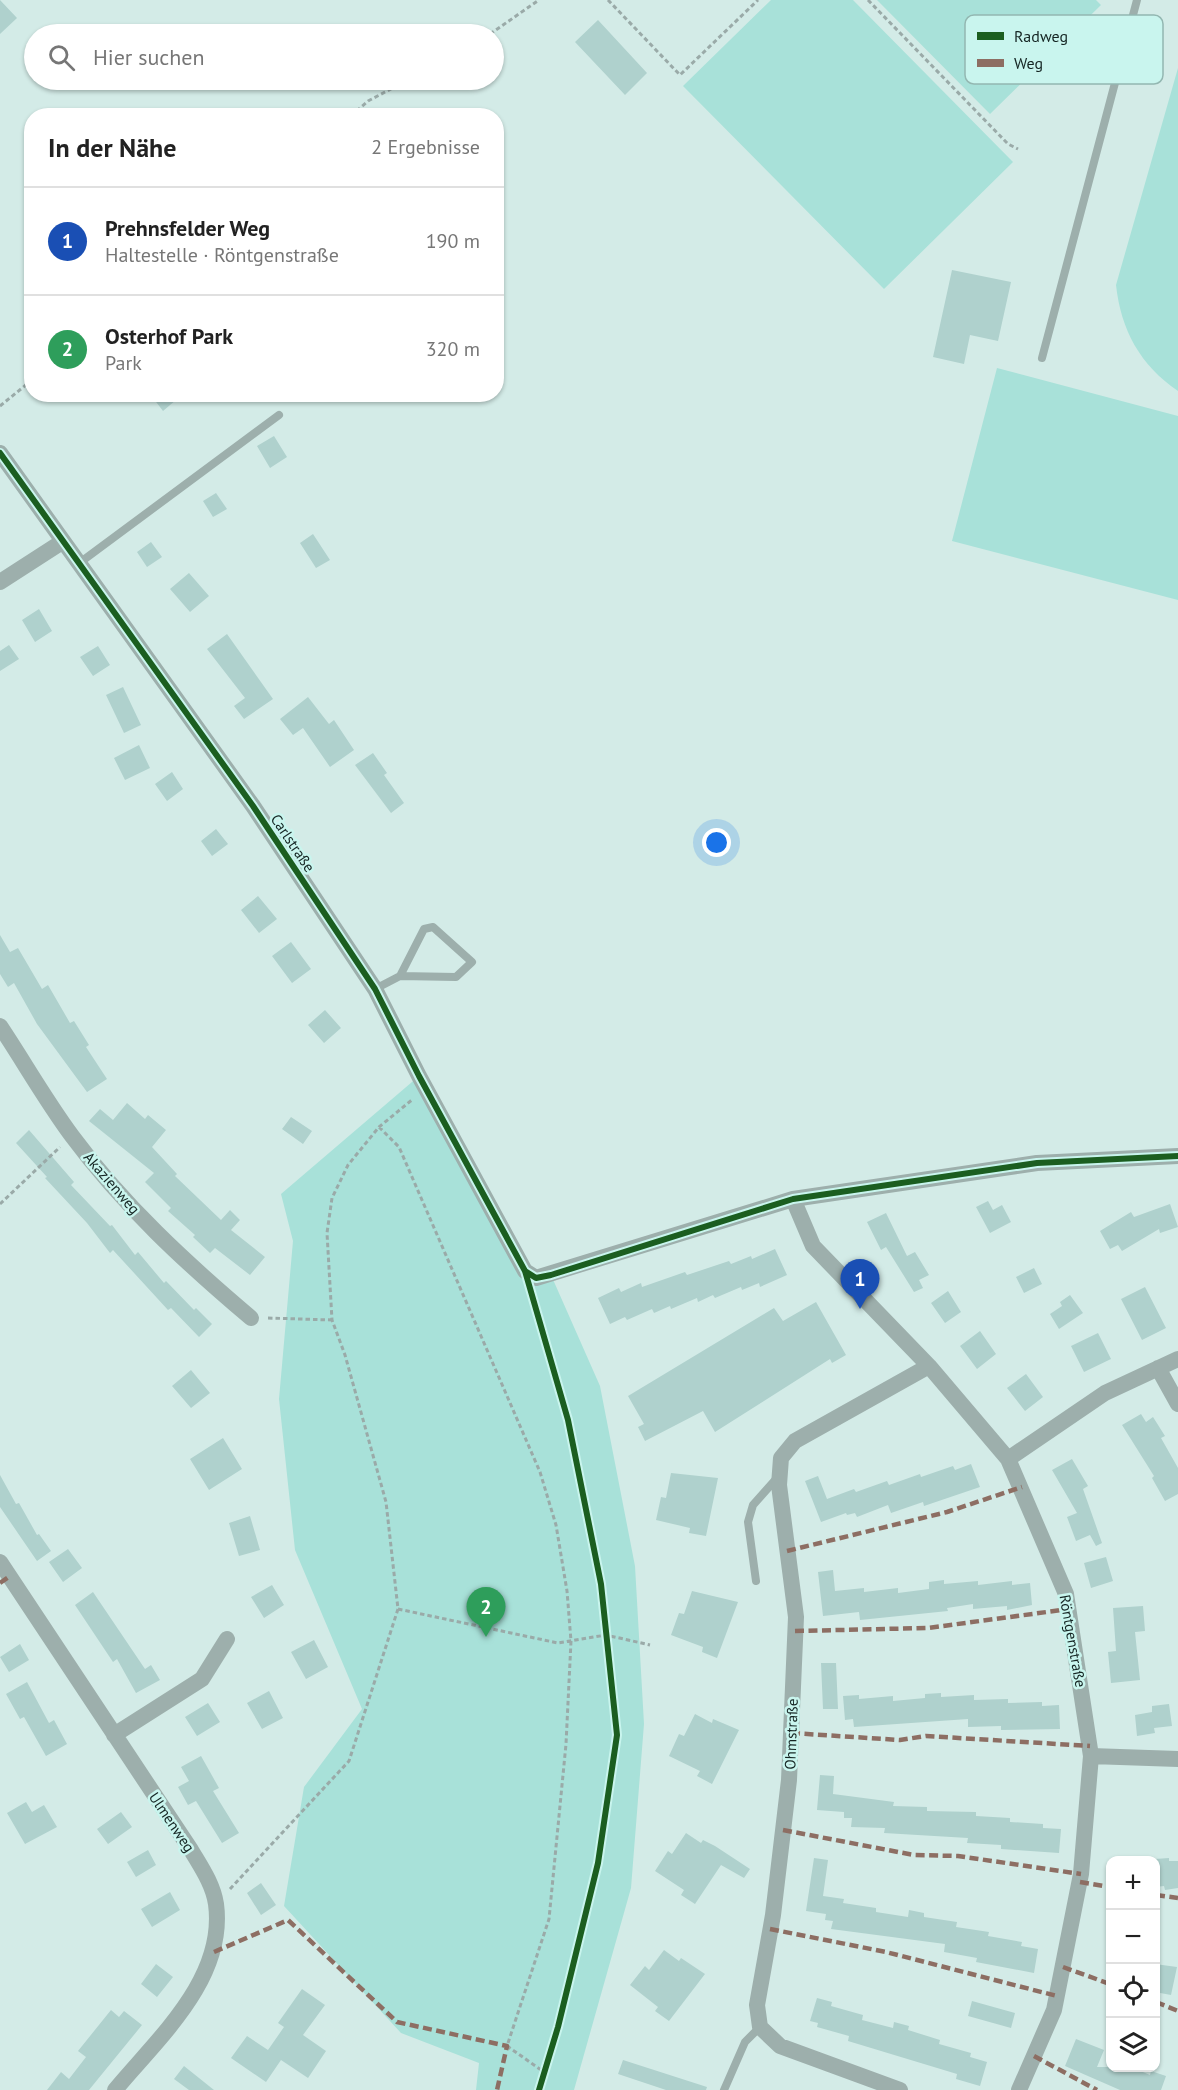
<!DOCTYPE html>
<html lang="de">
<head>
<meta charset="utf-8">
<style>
  :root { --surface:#fff; --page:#f6f6f6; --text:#222; --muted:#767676; --line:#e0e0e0; --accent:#586a68 }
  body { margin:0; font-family:"PT Sans",sans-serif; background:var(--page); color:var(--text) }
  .controls { position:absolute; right:18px; bottom:18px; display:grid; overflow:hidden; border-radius:12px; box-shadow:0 2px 4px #0004 }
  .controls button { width:54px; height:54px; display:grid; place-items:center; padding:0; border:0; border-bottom:2px solid var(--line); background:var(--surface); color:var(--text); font:30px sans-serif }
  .you { position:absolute; left:717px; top:843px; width:21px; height:21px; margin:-15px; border:4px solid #fff; border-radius:50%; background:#1a73e8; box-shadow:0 0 0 9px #1a73e833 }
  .badge { display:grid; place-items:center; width:39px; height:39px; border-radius:50%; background:var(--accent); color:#fff; font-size:20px; font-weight:700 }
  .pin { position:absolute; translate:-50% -50px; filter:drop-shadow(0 2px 3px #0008) }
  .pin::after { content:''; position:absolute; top:32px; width:21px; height:18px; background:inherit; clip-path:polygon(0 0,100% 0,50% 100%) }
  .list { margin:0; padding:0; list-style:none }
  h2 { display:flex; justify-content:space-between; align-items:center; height:78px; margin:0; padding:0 24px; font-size:26px }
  h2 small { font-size:20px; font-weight:400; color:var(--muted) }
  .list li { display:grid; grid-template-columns:39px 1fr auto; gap:18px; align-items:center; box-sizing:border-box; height:108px; padding:0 24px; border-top:2px solid var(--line) }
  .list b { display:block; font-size:22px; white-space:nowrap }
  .list p { margin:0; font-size:20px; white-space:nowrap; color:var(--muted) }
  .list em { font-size:20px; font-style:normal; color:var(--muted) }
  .icon { flex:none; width:33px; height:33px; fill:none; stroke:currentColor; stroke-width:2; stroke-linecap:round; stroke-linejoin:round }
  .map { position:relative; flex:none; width:1178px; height:2090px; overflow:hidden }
  .search { position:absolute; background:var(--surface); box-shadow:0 2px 4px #0004; left:24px; top:24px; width:480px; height:66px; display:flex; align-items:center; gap:15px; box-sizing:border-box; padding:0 21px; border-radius:33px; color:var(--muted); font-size:22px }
  .panel { position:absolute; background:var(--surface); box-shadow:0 2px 4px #0004; left:24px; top:108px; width:480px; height:294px; border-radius:24px }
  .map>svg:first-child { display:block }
  .green { fill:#a8e1d9 }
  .building { fill:#afd1cd }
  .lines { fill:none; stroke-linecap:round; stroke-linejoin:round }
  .path { stroke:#9aaaa8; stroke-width:3; stroke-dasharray:4.5 3; stroke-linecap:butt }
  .service { stroke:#9dafac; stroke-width:8 }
  .minor { stroke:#9dafac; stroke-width:16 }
  .quiet { stroke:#8d6e63; stroke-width:4.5; stroke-dasharray:9 4.5; stroke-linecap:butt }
  .cycleway-casing { stroke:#c9f5ee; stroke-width:10 }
  .cycleway { stroke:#1b5e20; stroke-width:6 }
  .labels { text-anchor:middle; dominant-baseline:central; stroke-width:5; stroke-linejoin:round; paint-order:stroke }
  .street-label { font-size:15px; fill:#152523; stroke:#c9f5ee }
  .key { fill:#c9f5ee; stroke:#93b7b1; stroke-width:1.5 }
  .key-label { font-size:16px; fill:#152523 }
</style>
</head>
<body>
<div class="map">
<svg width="1178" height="2090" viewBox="0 0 1178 2090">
  <rect width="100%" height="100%" fill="#d3ebe7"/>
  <path class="green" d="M771,0H853L1013,162L884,289L683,86Z
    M877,0H1096L1101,5L990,114Z
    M1178,68V391C1140,365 1121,330 1116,285Z
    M997,368L1178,416V600L952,541Z
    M419,1076L527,1287L551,1275L600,1386L635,1566L644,1724L631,1888L574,2090H476L479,2063L401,2033L284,1906L304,1787L362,1709L295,1550L279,1399L293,1241L281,1194Z"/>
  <path class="building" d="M0,0L17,18L0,34Z
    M598,20L647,73L625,95L575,42Z
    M952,270L1011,282L998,341L970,335L964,364L933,357Z
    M150,394H183L163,411Z
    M274,436L287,457L270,468L257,446Z
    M216,493L227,509L213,517L203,501Z
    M313,534L330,560L316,568L300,543Z
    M151,542L162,557L147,567L137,552Z
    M189,573L209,596L190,612L170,589Z
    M39,609L52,631L35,642L22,620Z
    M227,634L273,699L244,719L234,706L245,698L207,649Z
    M9,645L19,659L0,671V651Z
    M98,646L110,665L93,676L80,657Z
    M123,687L141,725L124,733L106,695Z
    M308,697L329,724L334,720L354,750L330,767L303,728L293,735L280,719Z
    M139,745L150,768L125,780L114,758Z
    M373,753L387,773L384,775L404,803L391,813L355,765Z
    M172,772L183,789L167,801L155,784Z
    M216,829L228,844L212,856L201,841Z
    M258,896L277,919L259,933L241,910Z
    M0,935L10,952L18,948L42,989L48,985L70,1023L74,1021L89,1045L86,1047L107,1079L87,1092L37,1024L14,983L8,987L0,974Z
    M291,942L311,969L292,983L272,956Z
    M325,1010L341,1028L324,1043L308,1025Z
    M127,1103L145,1119L148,1115L166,1130L152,1147L177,1174L175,1176L221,1220L230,1210L240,1220L231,1230L265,1257L250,1275L215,1248L210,1253L193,1237L195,1235L168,1211L171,1208L145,1182L154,1173L89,1121L100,1109L113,1120Z
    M291,1117L312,1131L303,1144L282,1129Z
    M29,1130L74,1182L71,1185L110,1226L112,1225L135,1255L138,1252L164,1283L166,1281L194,1310L196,1308L212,1324L199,1337L171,1308L168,1310L113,1250L110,1253L87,1223L45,1178L47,1177L16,1143Z
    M988,1201L993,1210L1002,1205L1011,1222L990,1233L976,1207Z
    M1170,1204L1178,1227L1160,1233L1159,1229L1122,1251L1118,1245L1110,1249L1100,1231L1131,1212L1134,1217Z
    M886,1213L907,1256L915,1252L929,1275L919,1280L923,1288L914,1292L886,1247L881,1250L867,1222Z
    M775,1249L787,1275L760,1287L759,1283L742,1290L741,1287L715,1298L713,1295L698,1302L697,1298L671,1309L670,1306L654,1313L652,1309L627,1320L625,1317L610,1324L598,1298L619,1288L621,1292L641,1283L642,1287L685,1272L687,1275L729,1261L731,1264L751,1256L752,1259Z
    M1034,1268L1042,1284L1024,1293L1016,1277Z
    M1145,1287L1166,1328L1142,1340L1121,1299Z
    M948,1291L961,1312L945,1323L931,1303Z
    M1070,1295L1083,1313L1059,1329L1050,1314L1062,1306L1060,1302Z
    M816,1302L846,1355L832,1363L830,1359L715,1432L703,1411L645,1441L638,1427L644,1424L628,1396L774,1308L783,1321Z
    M980,1331L996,1354L977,1369L960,1346Z
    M1098,1333L1111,1359L1084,1372L1071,1346Z
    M191,1370L210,1393L191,1408L172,1386Z
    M1026,1374L1043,1397L1025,1411L1007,1388Z
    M1141,1414L1146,1422L1153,1417L1165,1436L1161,1438L1178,1468V1494L1165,1501L1152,1478L1154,1476L1122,1425Z
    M223,1438L242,1469L209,1490L190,1459Z
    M1072,1459L1088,1486L1083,1489L1102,1543L1096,1546L1090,1535L1076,1541L1067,1517L1077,1513L1052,1470Z
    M971,1464L980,1487L924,1506L923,1502L891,1513L888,1505L857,1517L855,1513L847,1515L846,1513L821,1522L805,1481L818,1476L827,1499L854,1489L856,1492L887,1481L889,1485L920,1474L921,1477L953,1466L955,1470Z
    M671,1473L718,1478L706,1536L689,1533L690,1528L656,1520L661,1497L666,1498Z
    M0,1475L16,1504L19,1503L37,1535L39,1534L51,1551L37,1561L0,1507Z
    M250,1516L260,1550L239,1556L229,1523Z
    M68,1549L82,1568L63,1582L49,1562Z
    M1106,1557L1113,1581L1091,1588L1084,1563Z
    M833,1570L835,1591L864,1588V1592L898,1588V1593L929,1589V1582L944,1580V1584L978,1581V1585L1012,1581V1585L1030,1583L1032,1605L1007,1610V1606L973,1609V1604L947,1608L948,1611L860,1620L859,1612L823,1616L818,1572Z
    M272,1585L284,1605L264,1618L251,1597Z
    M692,1591L738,1602L717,1658L702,1652L703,1647L671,1635L679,1613L684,1614Z
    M93,1592L145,1669L151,1665L160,1680L136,1693L117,1659L113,1662L75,1605Z
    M1143,1606L1145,1631L1135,1632L1140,1680L1111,1683L1108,1652L1116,1651L1113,1608Z
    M314,1640L328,1667L306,1679L291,1652Z
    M20,1644L29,1660L9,1672L0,1657Z
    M821,1663H836L838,1709H823Z
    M27,1682L49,1723L54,1720L67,1744L46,1756L24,1717L20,1719L6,1694Z
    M269,1691L283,1718L262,1729L247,1703Z
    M941,1693V1697L974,1695V1700L1008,1699V1703L1042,1702V1706L1059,1705L1060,1729L1001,1730V1726L968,1727V1719L854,1727L853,1719L845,1720L843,1696L859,1695V1699L893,1696V1701L925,1698V1694Z
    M208,1703L220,1722L197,1736L185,1717Z
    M1169,1704L1172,1726L1154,1728L1155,1733L1137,1736L1135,1715L1152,1712V1706Z
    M695,1714L712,1723L713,1719L739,1730L712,1784L697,1776L700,1771L669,1756L679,1734L684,1736Z
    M201,1756L219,1788L213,1791L239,1833L222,1843L196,1801L188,1805L178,1787L189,1781L181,1767Z
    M820,1775L834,1776L833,1794L894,1802L893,1806L927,1807V1811L976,1812V1816L1010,1818V1822L1043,1824V1828L1061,1829L1059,1853L1001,1849V1845L967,1843L968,1838L884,1833L885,1828L851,1827L852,1818H844V1812L817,1810Z
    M26,1802L32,1812L44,1805L57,1827L25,1844L7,1813Z
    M121,1812L132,1827L108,1844L97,1829Z
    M686,1833L701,1843L703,1840L715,1846L750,1869L744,1878L721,1865L695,1904L681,1895L684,1890L655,1871L668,1851L672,1854Z
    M148,1850L156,1865L136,1877L127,1862Z
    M814,1858L828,1860L823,1896L844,1899L843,1903L876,1908V1912L908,1917L909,1910L924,1913V1917L957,1922L956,1927L989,1932L988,1936L1022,1942L1021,1946L1038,1949L1034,1973L976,1962L977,1958L944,1952L945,1944L831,1929L833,1921L825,1920L826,1914L806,1911Z
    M1169,1858V1861H1178V1888L1165,1890L1164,1886L1155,1887V1859Z
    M261,1883L276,1905L261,1915L247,1893Z
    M170,1892L180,1910L152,1927L141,1909Z
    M664,1950L679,1961L681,1958L705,1974L669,2021L655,2011L658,2007L630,1985L645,1966L649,1970Z
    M156,1964L173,1977L157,1997L141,1984Z
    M1155,1964L1177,1967L1171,1995L1155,1992Z
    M302,1989L325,2005L303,2035L326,2051L308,2078L281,2060L266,2082L231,2058L247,2036L268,2050L284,2027L278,2023Z
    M817,1998L832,2002L831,2006L863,2015L862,2020L893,2028L894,2022L909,2026L908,2030L940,2040L939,2044L971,2053L970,2057L987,2062L980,2086L956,2079L957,2074L848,2041L849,2036L817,2027L818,2023L810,2021Z
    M972,2001L1015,2013L1011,2028L968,2016Z
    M111,2010L119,2017L124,2011L142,2025L89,2090H47L61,2072L69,2079L86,2057L78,2051Z
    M1076,2039L1104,2050L1097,2067H1131L1150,2075L1151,2071L1166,2076L1161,2090H1120L1065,2066Z
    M623,2060L707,2087L706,2090H666L618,2074Z
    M184,2066L214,2090H189L174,2079Z"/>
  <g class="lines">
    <path class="path" d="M608,0L680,75L758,0
      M868,0L1008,144L1018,149
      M490,34L539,0
      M351,116L368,101L408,80
      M0,406L32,380
      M379,1127L399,1147L540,1472L556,1525L567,1591L571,1641L566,1744L549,1919L507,2046L544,2072
      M0,1204L60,1147
      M268,1318L332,1320
      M398,1609L558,1643L606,1635L650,1645
      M230,1889L349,1761L398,1609L386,1502L345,1355L332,1320L327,1233L332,1198L348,1165L379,1127L413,1099"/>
    <path class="service" d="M1042,358L1137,0
      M78,564L279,415
      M375,989L400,976L456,977L472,962L433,927L424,929L400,976
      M756,1581L748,1522L753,1505L777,1478
      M724,2090L745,2042L760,2027"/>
    <path class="minor" d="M0,453L253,806L375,989L419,1076L525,1271L536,1278L793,1199L1037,1163L1178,1156
      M0,582L62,542
      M0,1026C24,1062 46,1101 72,1136C123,1205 186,1263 251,1318
      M793,1199L813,1246L929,1366L1008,1459L1066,1594L1091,1756L1081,1874L1054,2010L1019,2090
      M1158,1368L1178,1404
      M1008,1459L1105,1393L1178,1359
      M0,1562L191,1850C201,1867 213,1884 216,1904C226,1979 158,2038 115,2090
      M114,1735L202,1679L227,1639
      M1091,1756L1178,1759
      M900,2090L780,2046L760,2027L757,2005L773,1915L789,1780L796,1617L779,1485L781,1458L795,1441L929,1366"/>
    <path class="quiet" d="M787,1551L947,1512L1022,1487
      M0,1583L10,1576
      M795,1631L928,1628L1069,1609
      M791,1733L900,1740L926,1736L1090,1746
      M783,1830L914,1855L958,1856L1081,1874
      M1080,1882L1110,1887
      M1156,1895L1178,1898
      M770,1929L886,1952L1057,1996
      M214,1952L288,1920L397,2022L507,2046L497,2090
      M1063,1967L1110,1984
      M1156,2002L1178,2011
      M1034,2056L1097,2090"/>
    <defs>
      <path id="cycleway" d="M0,453L253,806L375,989L419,1076L525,1271L568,1420L601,1584L617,1735L598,1863L558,2027L539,2090
        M525,1271L536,1278L551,1275L793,1199L1037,1163L1178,1156"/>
    </defs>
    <use href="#cycleway" class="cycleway-casing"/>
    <use href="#cycleway" class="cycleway"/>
  </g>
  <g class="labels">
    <g class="street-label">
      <text transform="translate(293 843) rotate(56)">Carlstraße</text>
      <text transform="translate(112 1183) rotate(49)">Akazienweg</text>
      <text transform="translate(1073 1641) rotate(80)">Röntgenstraße</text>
      <text transform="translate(791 1734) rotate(-88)">Ohmstraße</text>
      <text transform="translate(172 1822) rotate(56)">Ulmenweg</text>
    </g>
  </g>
  <rect x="965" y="15" width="198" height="69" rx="9" class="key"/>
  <rect x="977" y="32" width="27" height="8" fill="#1b5e20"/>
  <rect x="977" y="59" width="27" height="8" fill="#8d6e63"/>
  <g class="key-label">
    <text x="1014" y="42">Radweg</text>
    <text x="1014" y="69">Weg</text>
  </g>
</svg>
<div class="controls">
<button>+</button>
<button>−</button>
<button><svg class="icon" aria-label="locate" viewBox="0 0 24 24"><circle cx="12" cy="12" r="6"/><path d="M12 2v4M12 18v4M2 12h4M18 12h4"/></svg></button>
<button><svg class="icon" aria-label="layers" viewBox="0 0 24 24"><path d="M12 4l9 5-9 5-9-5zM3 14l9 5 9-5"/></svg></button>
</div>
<div class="you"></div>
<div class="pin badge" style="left:860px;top:1309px;background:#1a4fb4">1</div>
<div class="pin badge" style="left:486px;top:1637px;background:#2e9e5b">2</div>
<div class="search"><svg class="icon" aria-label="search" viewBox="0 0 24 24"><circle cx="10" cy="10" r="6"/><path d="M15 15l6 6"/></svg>Hier suchen</div>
<section class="panel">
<h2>In der Nähe<small>2 Ergebnisse</small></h2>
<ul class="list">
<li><span class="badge" style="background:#1a4fb4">1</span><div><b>Prehnsfelder Weg</b><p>Haltestelle · Röntgenstraße</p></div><em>190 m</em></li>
<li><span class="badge" style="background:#2e9e5b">2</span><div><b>Osterhof Park</b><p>Park</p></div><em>320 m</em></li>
</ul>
</section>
</div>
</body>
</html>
